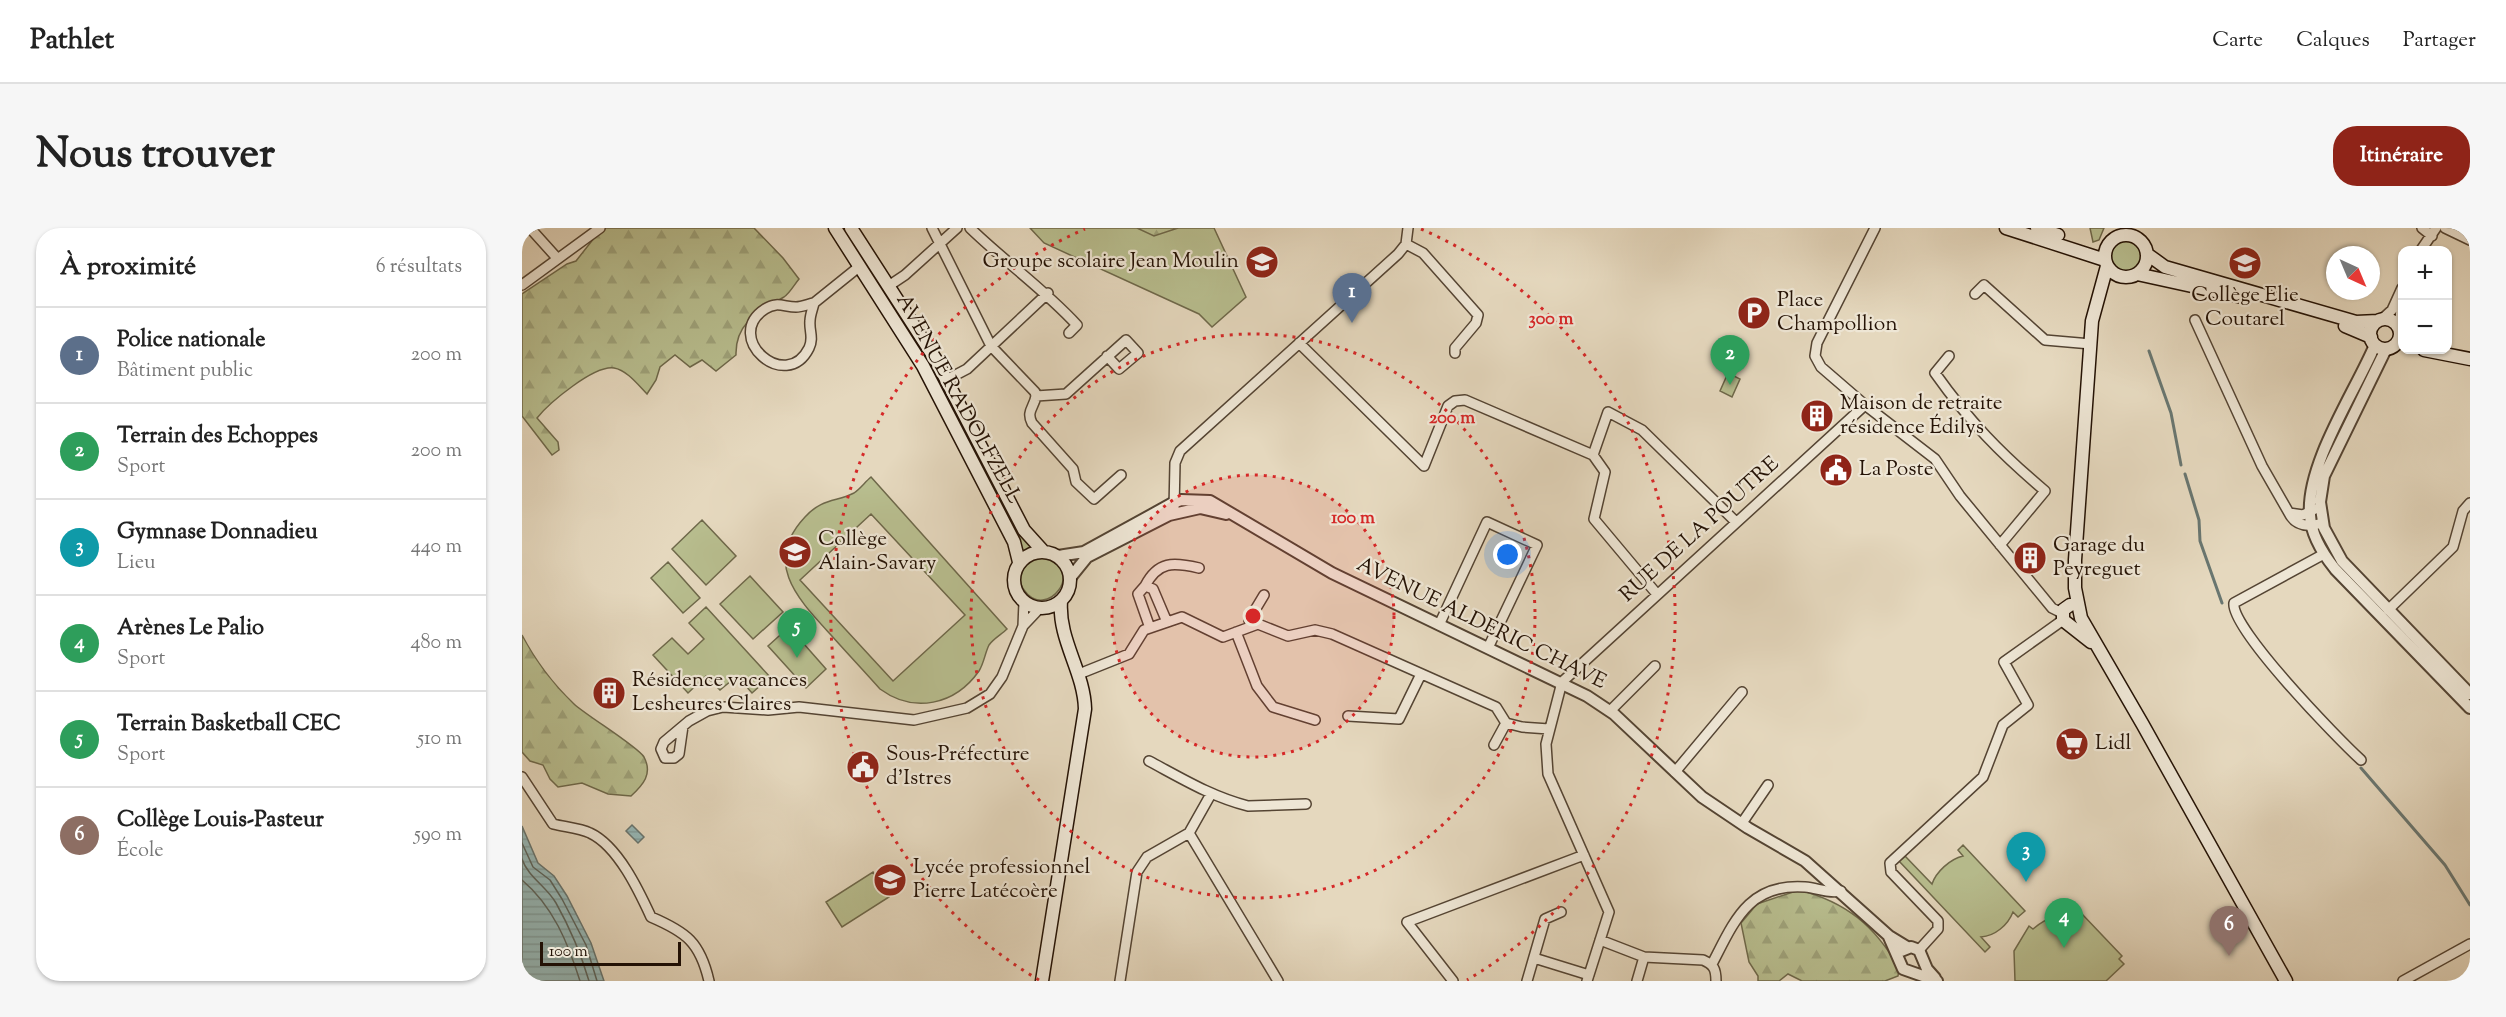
<!DOCTYPE html>
<html lang="fr">
<head>
<meta charset="utf-8">
<style>
  :root { --surface:#fff; --page:#f6f6f6; --text:#222; --muted:#767676; --line:#e0e0e0; --accent:#8f2418 }
  body { margin:0; font-family:"Sorts Mill Goudy",serif; background:var(--page); color:var(--text) }
  .controls { position:absolute; right:18px; top:18px; display:grid; overflow:hidden; border-radius:12px; box-shadow:0 2px 4px #0004 }
  .controls button { width:54px; height:54px; display:grid; place-items:center; padding:0; border:0; border-bottom:2px solid var(--line); background:var(--surface); color:var(--text); font:30px sans-serif }
  .compass { position:absolute; left:1804px; top:18px; width:54px; height:54px; border-radius:50%; background:var(--surface); box-shadow:0 2px 4px #0004; rotate:136deg }
  .scale { position:absolute; left:18px; bottom:15px; width:141px; box-sizing:border-box; padding-left:6px; border:3px solid #241205; border-top:0; font-size:16px; line-height:21px; white-space:nowrap; color:#241205; -webkit-text-stroke:4px #eee6d5; paint-order:stroke }
  .you { position:absolute; left:986px; top:327px; width:21px; height:21px; margin:-15px; border:4px solid #fff; border-radius:50%; background:#1a73e8; box-shadow:0 0 0 9px #1a73e833 }
  .badge { display:grid; place-items:center; width:39px; height:39px; border-radius:50%; background:var(--accent); color:#fff; font-size:20px; font-weight:700 }
  .pin { position:absolute; translate:-50% -50px; filter:drop-shadow(0 2px 3px #0008) }
  .pin::after { content:''; position:absolute; top:32px; width:21px; height:18px; background:inherit; clip-path:polygon(0 0,100% 0,50% 100%) }
  .list { margin:0; padding:0; list-style:none }
  h2 { display:flex; justify-content:space-between; align-items:center; height:78px; margin:0; padding:0 24px; font-size:26px }
  h2 small { font-size:20px; font-weight:400; color:var(--muted) }
  .list li { display:grid; grid-template-columns:39px 1fr auto; gap:18px; align-items:center; box-sizing:border-box; height:96px; padding:0 24px; border-top:2px solid var(--line) }
  .list b { display:block; font-size:22px; white-space:nowrap }
  .list p { margin:0; font-size:20px; white-space:nowrap; color:var(--muted) }
  .list em { font-size:20px; font-style:normal; color:var(--muted) }
  .map { position:relative; flex:none; width:1948px; height:753px; overflow:hidden; border-radius:24px }
  header { display:flex; align-items:center; gap:36px; box-sizing:border-box; height:84px; padding:0 30px; background:var(--surface); border-bottom:2px solid var(--line) }
  header strong { font-size:28px }
  nav { display:flex; gap:33px; margin-inline-start:auto; font-size:21px }
  .intro { display:flex; align-items:center; justify-content:space-between; box-sizing:border-box; height:144px; padding:0 36px }
  h1 { margin:0; font-size:42px }
  .button { padding:15px 27px; border-radius:24px; background:var(--accent); color:#fff; font-size:21px; font-weight:700 }
  main { display:flex; gap:36px; padding:0 36px }
  aside { flex:1; background:var(--surface); border-radius:24px; box-shadow:0 2px 4px #0004 }
  .map>svg:first-child { display:block }
  .green { fill:#b8be8f; stroke:#6e684a; stroke-width:1.5; fill-rule:evenodd }
  .forest { fill:url(#forest-firs); stroke:#6e684a; stroke-width:1.5 }
  .water { fill:url(#water-rules); stroke:#697670; stroke-width:1.5 }
  .lines { fill:none; stroke-linecap:round; stroke-linejoin:round }
  .shore { stroke:#5e665e; stroke-width:1.5 }
  .stream { stroke:#697670; stroke-width:3 }
  .minor-casing { stroke:#544433; stroke-width:12 }
  .tertiary-casing { stroke:#544433; stroke-width:14 }
  .secondary-casing { stroke:#241205; stroke-width:15 }
  .minor { stroke:#eee6d5; stroke-width:9 }
  .tertiary { stroke:#eee6d5; stroke-width:10 }
  .secondary { stroke:#eee6d5; stroke-width:12 }
  .ring { fill:none; stroke:#d62828; stroke-width:3; stroke-dasharray:3 6 }
  .labels { text-anchor:middle; dominant-baseline:central; stroke-width:4.5; stroke-linejoin:round; paint-order:stroke }
  .poi-label { font-size:21px; fill:#241205; stroke:#eee6d5; text-anchor:start }
  .street-label { font-size:21px; fill:#241205; stroke:#eee6d5 }
  .centre { fill:#d62828; stroke:#eee6d5; stroke-width:3 }
  .ring-label { font-size:18px; text-anchor:middle; font-weight:bold; fill:#d62828; stroke:#eee6d5; stroke-width:4.5; stroke-linejoin:round; paint-order:stroke }
</style>
</head>
<body>
<header>
<strong>Pathlet</strong>
<nav><a>Carte</a><a>Calques</a><a>Partager</a></nav>
</header>
<div class="intro"><h1>Nous trouver</h1><a class="button">Itinéraire</a></div>
<main>
<aside>
<h2>À proximité<small>6 résultats</small></h2>
<ul class="list">
<li><span class="badge" style="background:#5c6f8a">1</span><div><b>Police nationale</b><p>Bâtiment public</p></div><em>200 m</em></li>
<li><span class="badge" style="background:#2e9e5b">2</span><div><b>Terrain des Echoppes</b><p>Sport</p></div><em>200 m</em></li>
<li><span class="badge" style="background:#0f9aa8">3</span><div><b>Gymnase Donnadieu</b><p>Lieu</p></div><em>440 m</em></li>
<li><span class="badge" style="background:#2e9e5b">4</span><div><b>Arènes Le Palio</b><p>Sport</p></div><em>480 m</em></li>
<li><span class="badge" style="background:#2e9e5b">5</span><div><b>Terrain Basketball CEC</b><p>Sport</p></div><em>510 m</em></li>
<li><span class="badge" style="background:#8d6e63">6</span><div><b>Collège Louis-Pasteur</b><p>École</p></div><em>590 m</em></li>
</ul>
</aside>
<div class="map">
<svg width="1948" height="753" viewBox="0 0 1948 753">
  <defs>
    <pattern id="forest-firs" width="22" height="20" patternUnits="userSpaceOnUse" patternTransform="scale(1.5)"><rect width="22" height="20" fill="#b8be8f"/><path d="M5 1l3.5 6h-7zM16 11l3.5 6h-7z" fill="#9ea27a"/></pattern>
    <pattern id="water-rules" width="6" height="5" patternUnits="userSpaceOnUse" patternTransform="scale(1.5)"><rect width="6" height="5" fill="#97b9b8"/><path d="M0 2.5h6" fill="none" stroke="#829e9d"/></pattern>
  </defs>
  <rect width="100%" height="100%" fill="#e5d8be"/>
  <filter id="stains"><feTurbulence type="fractalNoise" baseFrequency=".00333" numOctaves="4"/><feColorMatrix values="0 0 0 0 .2 0 0 0 0 .09 0 0 0 0 .02 0 0 0 .5 -.17"/></filter>
  <radialGradient id="worn" r=".72"><stop offset=".6" stop-color="#630" stop-opacity="0"/><stop offset="1" stop-color="#630" stop-opacity=".3"/></radialGradient>
  <path class="green" d="M508,0H692L724,69L690,99L677,86L522,15Z
    M1568,0H1582L1577,12L1571,14Z
    M1588 29a16 16 0 1 1 32 0a16 16 0 1 1-32 0Z
    M376,77L403,120L510,319L500,324L372,82Z
    M1206,145L1218,151L1210,169L1198,163Z
    M349,249L485,401C480,406 471,411 467,417C463,425 462,435 457,443C433,477 392,486 358,461C342,443 325,425 309,407C276,371 240,335 283,289C300,270 315,274 332,265C338,261 343,254 349,249ZM349,286L443,387L371,453L278,352Z
    M180,292L214,328L184,357L150,321Z
    M522,329C566,341 524,394 502,362C491,346 506,330 522,329Z
    M146,334L178,370L161,385L129,350Z
    M228,348L261,384L231,411L198,376Z
    M184,379L248,449L230,465L215,448L198,462L184,448L166,465L131,427L150,410L166,426L182,411L167,395Z
    M267,399L304,441L284,460L246,418Z
    M1441,617L1503,683L1496,689L1491,684C1486,697 1473,708 1459,709L1468,719L1463,724L1377,633L1383,628L1410,656C1414,644 1428,631 1441,628L1436,622Z
    M351,644L367,669L320,699L304,674Z
    M1560,686L1600,728L1597,731L1602,736L1584,753H1493L1492,723L1507,698L1511,701C1526,688 1540,685 1560,686Z"/>
  <path class="forest" d="M80,0H232L261,30L277,51C272,57 268,65 262,69C238,83 213,94 214,127L194,143L180,132L168,139L153,127L138,139L134,152L125,166C117,158 105,142 92,140C72,137 27,175 15,190L36,214L37,222L30,227L0,188V66L45,36L54,33Z
    M615,0H656L632,8Z
    M0,407C13,432 31,456 52,476C65,488 115,518 122,529C131,546 121,557 109,568L86,566L60,555L36,559L28,551L21,537L8,533L0,524Z
    M1277,662C1324,674 1353,698 1377,740L1376,748L1363,753H1280L1266,746L1257,753H1236V748L1227,734L1219,695L1235,676Z"/>
  <path class="water" d="M110,597L122,609L116,615L104,603Z
    M0,598L16,635L32,648L45,668L69,715L82,753H0Z"/>
  <g class="lines">
    <path class="shore" d="M0,615L11,639L28,652L40,671L64,717L75,753
      M0,631C6,649 24,658 34,675C48,700 59,726 67,753
      M0,652C31,678 46,715 58,753"/>
    <path class="stream" d="M1627,123L1649,185L1659,237
      M1663,246L1677,292L1678,313L1700,375
      M1839,540L1923,637L1948,677"/>
    <defs>
      <path id="minor" d="M8,0L35,30
        M410,0L469,118L513,164L514,168
        M448,0C483,34 522,61 555,97L547,105
        M1353,0L1295,115L1293,128L1299,139L1343,177L1413,231L1438,268L1530,380L1540,385
        M1900,0L1910,8
        M1923,0L1948,12
        M884,16L901,25L956,87L954,95L933,120V125
        M1899,22L1914,0
        M0,57L78,0
        M368,57L383,47L435,0
        M1453,66L1462,57L1523,112L1569,116
        M292,75C291,80 288,87 288,93C287,103 292,110 287,120C264,166 200,109 243,81C255,73 262,79 274,79C279,79 287,76 292,75Z
        M292,75L338,38
        M1673,92L1740,238L1767,285
        M1859,92L1870,82L1880,60
        M1877,99L1880,73
        M777,115L902,238L926,178L933,173L943,172L1071,227L1083,244L1072,291L1134,365
        M1427,128L1413,145C1447,193 1478,225 1523,263L1478,317
        M424,152L445,141L526,65
        M514,168L544,166L604,112L616,125L597,141L585,128
        M514,168C512,180 504,183 510,195L551,241L554,254L572,271L599,247
        M1071,227L1086,184L1120,202L1214,294
        M652,281L653,235L658,223L876,26L884,16L886,0
        M1793,281L1781,287L1767,285C1774,299 1787,299 1801,295
        M1802,326L1712,375C1708,400 1816,511 1839,532
        M623,358C636,333 651,334 677,340
        M1866,382L1931,319L1941,283L1948,275
        M917,397L965,294L1015,317L966,420
        M501,398L518,380
        M730,398L727,392L742,367
        M628,400L616,366L623,358L631,361L645,394
        M714,404L735,458L751,479L793,492
        M557,446L607,426L622,402L660,389L701,409L736,396L766,408L793,402L810,406L974,479L984,495L1000,499L1027,501
        M1088,483L1133,438
        M826,488L877,491L899,446
        M161,498L157,526L152,530H143L139,521L142,514L167,493L185,483L201,479L246,482L277,479L392,492L445,480L468,466L480,449L501,398L502,374
        M972,517L984,495
        M627,533C659,550 690,569 726,578L784,576
        M1153,544L1220,464
        M0,549L31,596C43,599 58,600 68,605C96,618 117,663 129,689C164,704 178,714 187,753
        M1220,595L1246,557
        M667,605L756,753
        M1078,712L1122,729L1181,732C1192,737 1194,741 1194,753
        M1397,722L1416,701V693L1369,644L1368,635L1461,549L1481,497L1506,477L1482,434L1541,392
        M1012,730L1067,747
        M1190,736C1212,694 1226,655 1283,659C1296,660 1305,666 1319,663
        M598,753L615,644L625,629L667,605L689,566
        M931,753L885,694L1062,627
        M1005,753L1023,691L1039,684
        M1065,753L1087,684L1026,546L1024,516L1040,454L1343,177
        M1115,753L1122,729
        M1881,753L1948,716"/>
      <path id="tertiary" d="M1853,117C1833,164 1784,236 1788,287C1789,307 1801,326 1813,341L1948,480
        M1864,121L1802,248L1798,274L1802,300L1820,333L1948,466
        M536,328L562,324L651,275L659,272L688,273L810,345L1065,468L1092,486L1180,569L1226,600L1283,633L1367,708L1385,719
        M548,350L565,329L647,287L678,280L704,286
        M1367,709L1381,741L1415,753
        M1379,723L1389,719L1397,722L1405,741L1413,750"/>
      <path id="secondary" d="M313,0L401,138L492,314L497,334
        M329,0L414,132L502,302L521,323
        M1484,0L1583,32
        M1515,0L1536,7
        M1583 28a21 21 0 1 1 42 0a21 21 0 1 1-42 0Z
        M1625,26L1643,39L1834,94L1856,93
        M1585,38L1570,93L1553,332V360L1559,390L1621,497L1764,753
        M1615,46L1720,69
        M1848 106a15 15 0 1 1 30 0a15 15 0 1 1-30 0Z
        M1823,98L1849,109
        M1902,122L1948,131
        M492 352a28 28 0 1 1 56 0a28 28 0 1 1-56 0Z
        M1548,377L1541,382V392L1569,414
        M520,753L563,481C562,443 536,412 539,373"/>
    </defs>
    <use href="#minor" class="minor-casing"/>
    <use href="#tertiary" class="tertiary-casing"/>
    <use href="#secondary" class="secondary-casing"/>
    <use href="#minor" class="minor"/>
    <use href="#tertiary" class="tertiary"/>
    <use href="#secondary" class="secondary"/>
  </g>
  <circle cx="731" cy="388" r="141" fill="#d62828" fill-opacity=".12"/>
  <g class="ring">
    <circle cx="731" cy="388" r="141"/>
    <circle cx="731" cy="388" r="282"/>
    <path d="M517 752A422 422 0 0 1 563 1M899 1A422 422 0 0 1 945 752"/>
  </g>
  <defs>
    <symbol id="school-disc" viewBox="-11 -11 22 22"><circle r="9.5" fill="#8f2418" stroke="#eee6d5"/><path d="M0-5L7-2L0 1L-7-2ZM-4 1L0 2.5L4 1V4Q0 6-4 4Z" fill="#fff"/></symbol>
    <symbol id="parking-disc" viewBox="-11 -11 22 22"><circle r="9.5" fill="#8f2418" stroke="#eee6d5"/><path d="M-3.5-5.5H1a3.5 3.5 0 0 1 0 7H-1V5.5H-3.5ZM-1-3.4V-.6H.8a1.4 1.4 0 0 0 0-2.8Z" fill="#fff"/></symbol>
    <symbol id="building-disc" viewBox="-11 -11 22 22"><circle r="9.5" fill="#8f2418" stroke="#eee6d5"/><path d="M-4-6H4V6H1V3H-1V6H-4ZM-2.5-4.3h1.7v1.8h-1.7ZM.8-4.3h1.7v1.8H.8ZM-2.5-1h1.7V.8h-1.7ZM.8-1h1.7V.8H.8Z" fill="#fff"/></symbol>
    <symbol id="civic-disc" viewBox="-11 -11 22 22"><circle r="9.5" fill="#8f2418" stroke="#eee6d5"/><path d="M-.6-6.5H3V-4.5H.6V-3L4-1V1h2V6H-6V1h2V-1L-.6-3ZM-1.2 2.5V6h2.4V2.5Z" fill="#fff"/></symbol>
    <symbol id="supermarket-disc" viewBox="-11 -11 22 22"><circle r="9.5" fill="#8f2418" stroke="#eee6d5"/><path d="M-6-5.5h2.5l.6 2H6L4.5 2H-2.5L-4.4-4H-6ZM-1.5 3.2a1.3 1.3 0 1 0 .1 0ZM3 3.2a1.3 1.3 0 1 0 .1 0Z" fill="#fff"/></symbol>
  </defs>
  <g fill-rule="evenodd">
    <use href="#school-disc" x="721" y="15" width="38" height="38"/>
    <use href="#school-disc" x="1704" y="16" width="38" height="38"/>
    <use href="#parking-disc" x="1213" y="66" width="38" height="38"/>
    <use href="#building-disc" x="1276" y="169" width="38" height="38"/>
    <use href="#civic-disc" x="1295" y="223" width="38" height="38"/>
    <use href="#school-disc" x="254" y="305" width="38" height="38"/>
    <use href="#building-disc" x="1489" y="311" width="38" height="38"/>
    <use href="#building-disc" x="68" y="446" width="38" height="38"/>
    <use href="#supermarket-disc" x="1531" y="497" width="38" height="38"/>
    <use href="#civic-disc" x="322" y="520" width="38" height="38"/>
    <use href="#school-disc" x="349" y="633" width="38" height="38"/>
  </g>
  <g class="labels">
    <g class="poi-label">
      <text x="717" y="34" text-anchor="end">Groupe scolaire Jean Moulin</text>
      <text x="1723" y="68" text-anchor="middle">Collège Elie<tspan x="1723" dy="24">Coutarel</tspan></text>
      <text x="1255" y="73">Place<tspan x="1255" dy="24">Champollion</tspan></text>
      <text x="1318" y="176">Maison de retraite<tspan x="1318" dy="24">résidence Édilys</tspan></text>
      <text x="1337" y="242">La Poste</text>
      <text x="296" y="312">Collège<tspan x="296" dy="24">Alain-Savary</tspan></text>
      <text x="1531" y="318">Garage du<tspan x="1531" dy="24">Peyreguet</tspan></text>
      <text x="110" y="453">Résidence vacances<tspan x="110" dy="24">Lesheures Claires</tspan></text>
      <text x="1573" y="516">Lidl</text>
      <text x="364" y="527">Sous-Préfecture<tspan x="364" dy="24">d'Istres</tspan></text>
      <text x="391" y="640">Lycée professionnel<tspan x="391" dy="24">Pierre Latécoère</tspan></text>
    </g>
    <g class="street-label">
      <text transform="translate(436 171) rotate(61)">AVENUE RADOLFZELL</text>
      <text transform="translate(1178 302) rotate(-42)">RUE DE LA POUTRE</text>
      <text transform="translate(959 396) rotate(26)">AVENUE ALDERIC CHAVE</text>
    </g>
  </g>
  <circle cx="731" cy="388" r="9" class="centre"/>
  <g class="ring-label">
    <text x="1029" y="96">300 m</text>
    <text x="930" y="195">200 m</text>
    <text x="831" y="295">100 m</text>
  </g>
  <rect width="100%" height="100%" filter="url(#stains)"/>
  <rect width="100%" height="100%" fill="url(#worn)"/>
</svg>
<div class="controls">
<button>+</button>
<button>−</button>
</div>
<svg class="compass" viewBox="-18 -18 36 36"><path d="M0-13l5 13h-10z" fill="#e53935"/><path d="M0 13l5-13h-10z" fill="#767676"/></svg>
<div class="scale">100 m</div>
<div class="you"></div>
<div class="pin badge" style="left:830px;top:95px;background:#5c6f8a">1</div>
<div class="pin badge" style="left:1208px;top:157px;background:#2e9e5b">2</div>
<div class="pin badge" style="left:1504px;top:654px;background:#0f9aa8">3</div>
<div class="pin badge" style="left:1542px;top:720px;background:#2e9e5b">4</div>
<div class="pin badge" style="left:275px;top:430px;background:#2e9e5b">5</div>
<div class="pin badge" style="left:1707px;top:728px;background:#8d6e63">6</div>
</div>
</main>
</body>
</html>
